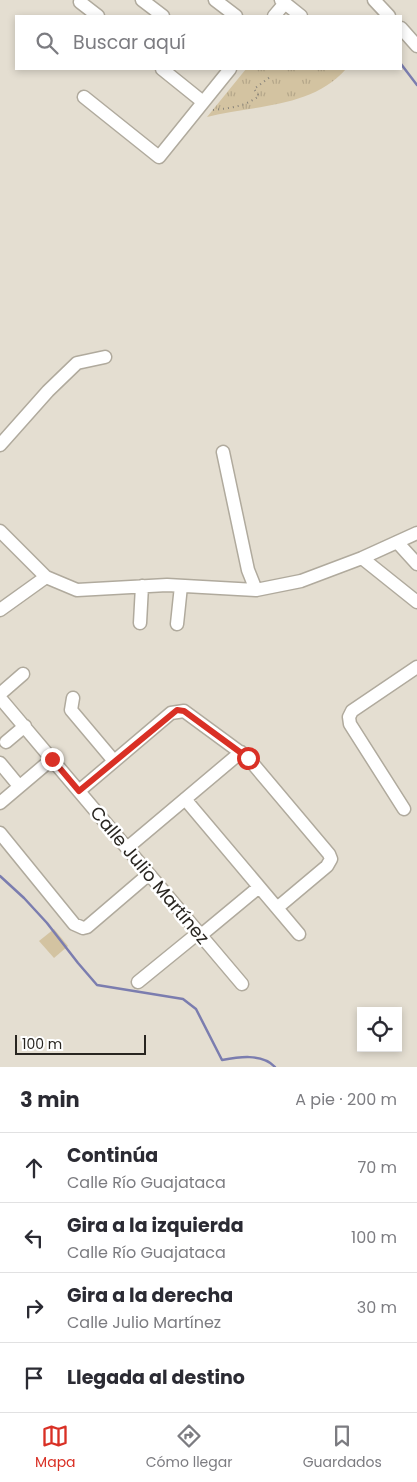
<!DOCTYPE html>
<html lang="es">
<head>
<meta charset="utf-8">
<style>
  :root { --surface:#fff; --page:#f7f7f7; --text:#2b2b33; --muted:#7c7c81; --line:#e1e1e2; --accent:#d93025 }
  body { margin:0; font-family:Poppins,sans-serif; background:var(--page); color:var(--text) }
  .controls { position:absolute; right:15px; bottom:15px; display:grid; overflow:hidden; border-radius:0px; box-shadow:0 2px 8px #0003 }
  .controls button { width:45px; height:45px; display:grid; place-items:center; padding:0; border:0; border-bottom:1px solid var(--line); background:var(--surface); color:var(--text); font:25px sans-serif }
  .scale { position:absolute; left:15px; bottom:12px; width:131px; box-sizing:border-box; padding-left:5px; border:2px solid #282520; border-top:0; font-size:14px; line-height:18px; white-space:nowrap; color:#282520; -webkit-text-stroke:4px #fff; paint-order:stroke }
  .stop { position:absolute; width:15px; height:15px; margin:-11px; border:4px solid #d93025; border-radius:50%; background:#fff }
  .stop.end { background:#d93025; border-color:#fff; box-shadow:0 1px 5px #0008 }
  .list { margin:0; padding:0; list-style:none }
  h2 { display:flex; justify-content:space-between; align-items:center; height:65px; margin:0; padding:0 20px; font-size:21px }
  h2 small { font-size:16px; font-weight:400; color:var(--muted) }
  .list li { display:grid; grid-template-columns:32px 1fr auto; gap:15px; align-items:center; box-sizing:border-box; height:70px; padding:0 20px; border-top:1px solid var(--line) }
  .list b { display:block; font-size:19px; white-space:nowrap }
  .list p { margin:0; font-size:16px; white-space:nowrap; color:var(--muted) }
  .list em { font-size:16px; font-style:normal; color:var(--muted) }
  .icon { flex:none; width:28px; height:28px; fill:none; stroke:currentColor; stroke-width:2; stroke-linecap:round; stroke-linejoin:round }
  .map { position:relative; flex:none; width:417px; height:1067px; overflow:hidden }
  .search { position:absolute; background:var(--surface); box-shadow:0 2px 8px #0003; left:15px; right:15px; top:15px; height:55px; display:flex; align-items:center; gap:12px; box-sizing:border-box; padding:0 18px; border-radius:0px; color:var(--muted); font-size:19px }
  .sheet { height:345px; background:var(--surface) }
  nav { display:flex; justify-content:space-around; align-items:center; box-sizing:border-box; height:70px; border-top:1px solid var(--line); background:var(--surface); font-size:14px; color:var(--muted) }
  nav a { display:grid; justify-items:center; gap:2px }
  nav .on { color:var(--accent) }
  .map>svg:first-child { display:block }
  .grass { fill:#d3c3a1 }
  .park { fill:url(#park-tufts) }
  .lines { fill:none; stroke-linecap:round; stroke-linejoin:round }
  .stream { stroke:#7b7daf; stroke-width:2.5 }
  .minor-casing { stroke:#b0aa9d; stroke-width:15 }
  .path { stroke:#88837a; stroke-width:2; stroke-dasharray:1 4; stroke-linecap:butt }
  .minor { stroke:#fff; stroke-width:12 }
  .route { stroke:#d93025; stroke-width:6 }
  .labels { text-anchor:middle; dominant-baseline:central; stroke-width:5; stroke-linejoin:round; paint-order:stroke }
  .street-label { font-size:18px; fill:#282520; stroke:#fff }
</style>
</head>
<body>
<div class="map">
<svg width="417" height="1067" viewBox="0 0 417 1067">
  <defs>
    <pattern id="park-tufts" width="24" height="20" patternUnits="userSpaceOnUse" patternTransform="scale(1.25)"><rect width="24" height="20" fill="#d3c3a1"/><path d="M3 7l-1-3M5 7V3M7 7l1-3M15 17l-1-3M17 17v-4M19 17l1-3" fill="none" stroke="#b5a78a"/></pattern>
  </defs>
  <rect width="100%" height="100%" fill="#e4ded1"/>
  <path class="grass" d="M54,929L68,946L54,958L39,941Z"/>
  <path class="park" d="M246,69H346C312,108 254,105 207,117Z"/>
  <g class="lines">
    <path class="stream" d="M401,64L417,85
      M0,876L24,898L47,923L78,963L97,985L183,999L196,1009L222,1060C238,1057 262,1053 275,1067"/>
    <defs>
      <path id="minor" d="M142,0L163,16
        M215,0L236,16
        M281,0L301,16
        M374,0L389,16
        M80,2L98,16
        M274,16L285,3
        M401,28L417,46
        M162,69L203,102
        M84,97L159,157L230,69
        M0,445L48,391L77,363L105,357
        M223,452L248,570L256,590
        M0,531L46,577L77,590L167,585L256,590L301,581L362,558L417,533
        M397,542L417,564
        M362,558L417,602
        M0,610L46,577
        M140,623L142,586
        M177,624L181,586
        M0,694L23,674
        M0,698L242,984
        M73,698L71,710L114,761
        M6,742L25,726
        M0,763L19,786
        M79,791L171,713L184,711L248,758L329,854L331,859L327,866L277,908
        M185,799L299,934
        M0,803L52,759
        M404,809L350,724L349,717L352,711L417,667
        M0,833L74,924L83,928L87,927L149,874
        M127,848L241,752
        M138,982L192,938L206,931L259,887"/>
    </defs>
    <use href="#minor" class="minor-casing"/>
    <path class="path" d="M213,110C230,108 244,107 259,96L254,89L270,77"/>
    <use href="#minor" class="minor"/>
  </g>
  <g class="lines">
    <path class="route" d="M52,759L79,791L177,710L184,711L248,758"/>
  </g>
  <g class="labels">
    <g class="street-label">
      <text transform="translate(150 875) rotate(50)">Calle Julio Martínez</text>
    </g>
  </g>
</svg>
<div class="controls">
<button><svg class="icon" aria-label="locate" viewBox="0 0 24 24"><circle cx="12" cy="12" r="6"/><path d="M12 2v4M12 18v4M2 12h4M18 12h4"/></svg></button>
</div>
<div class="scale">100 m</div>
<div class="stop" style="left:248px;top:758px"></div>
<div class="stop end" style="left:52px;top:759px"></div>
<div class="search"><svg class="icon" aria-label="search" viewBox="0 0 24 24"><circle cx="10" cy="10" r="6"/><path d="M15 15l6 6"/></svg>Buscar aquí</div>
</div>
<section class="sheet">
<h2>3 min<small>A pie · 200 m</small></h2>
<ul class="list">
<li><svg class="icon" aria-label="ahead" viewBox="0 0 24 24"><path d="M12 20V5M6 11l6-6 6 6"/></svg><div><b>Continúa</b><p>Calle Río Guajataca</p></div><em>70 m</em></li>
<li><svg class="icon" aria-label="left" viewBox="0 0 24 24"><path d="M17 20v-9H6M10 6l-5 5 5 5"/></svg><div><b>Gira a la izquierda</b><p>Calle Río Guajataca</p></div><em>100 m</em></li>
<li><svg class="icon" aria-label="right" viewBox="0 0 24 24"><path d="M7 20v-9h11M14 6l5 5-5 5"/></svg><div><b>Gira a la derecha</b><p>Calle Julio Martínez</p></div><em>30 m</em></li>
<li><svg class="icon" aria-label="arrive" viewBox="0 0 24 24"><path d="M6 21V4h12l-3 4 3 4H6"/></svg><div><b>Llegada al destino</b></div></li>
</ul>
</section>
<nav>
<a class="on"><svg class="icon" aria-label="map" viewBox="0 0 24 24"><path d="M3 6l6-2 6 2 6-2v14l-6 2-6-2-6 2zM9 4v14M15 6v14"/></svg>Mapa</a>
<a><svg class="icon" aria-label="directions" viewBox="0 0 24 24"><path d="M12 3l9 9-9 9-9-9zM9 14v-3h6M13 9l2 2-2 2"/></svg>Cómo llegar</a>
<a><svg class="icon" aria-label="saved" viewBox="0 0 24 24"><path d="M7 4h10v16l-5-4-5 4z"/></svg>Guardados</a>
</nav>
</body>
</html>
